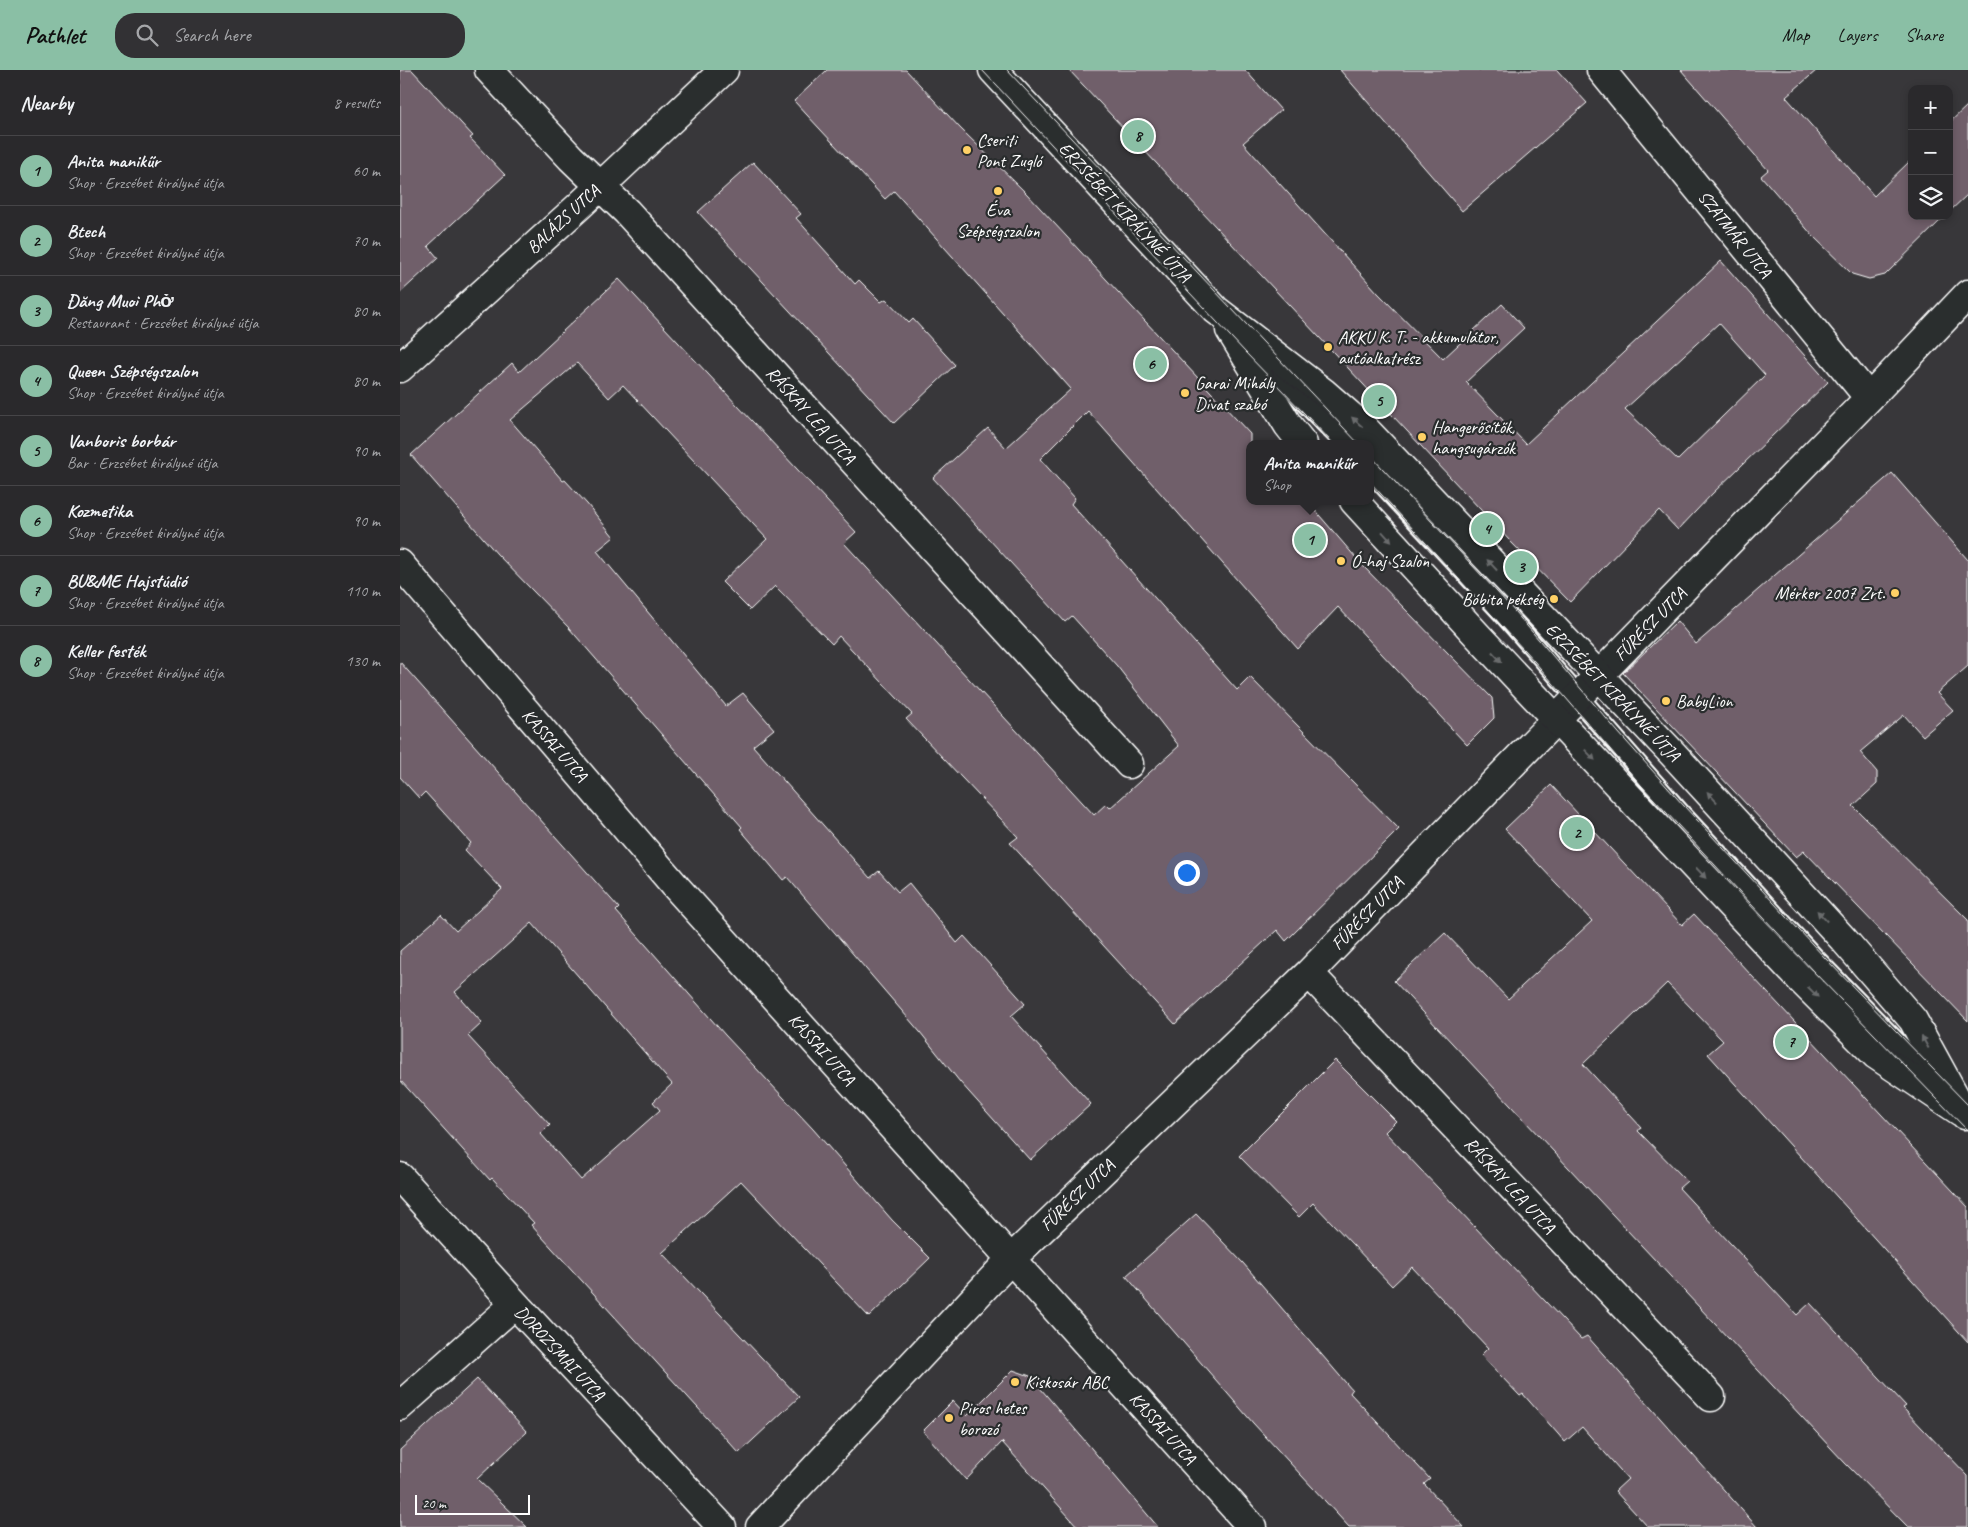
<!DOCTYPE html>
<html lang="en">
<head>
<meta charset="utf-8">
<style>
  :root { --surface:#2a292c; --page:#323134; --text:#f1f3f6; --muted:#a5a6a9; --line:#464548; --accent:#8abfa5 }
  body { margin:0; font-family:Caveat,sans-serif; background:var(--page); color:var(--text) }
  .controls { position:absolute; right:15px; top:15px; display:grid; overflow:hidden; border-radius:10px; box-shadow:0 2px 8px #0003 }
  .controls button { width:45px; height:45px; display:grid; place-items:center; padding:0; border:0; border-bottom:1px solid var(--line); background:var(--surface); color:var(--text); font:25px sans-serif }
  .scale { position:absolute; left:15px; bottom:12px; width:115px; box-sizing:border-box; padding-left:5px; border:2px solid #fff; border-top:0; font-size:14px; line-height:18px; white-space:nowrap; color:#fff; -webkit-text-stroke:4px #2a2d2e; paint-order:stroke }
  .you { position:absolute; left:786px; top:802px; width:18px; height:18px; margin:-12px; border:4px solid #fff; border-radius:50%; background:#1a73e8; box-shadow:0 0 0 8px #1a73e833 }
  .badge { display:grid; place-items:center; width:32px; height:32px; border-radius:50%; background:var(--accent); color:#111; font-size:16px; font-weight:700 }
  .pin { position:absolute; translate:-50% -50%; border:2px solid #fff; box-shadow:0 1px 5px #0006 }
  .popup { position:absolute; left:846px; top:370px; width:128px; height:65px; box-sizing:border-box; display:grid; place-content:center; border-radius:10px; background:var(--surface); filter:drop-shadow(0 1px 4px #0005); font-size:16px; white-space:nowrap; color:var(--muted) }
  .popup b { font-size:19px; color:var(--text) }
  .popup::after { content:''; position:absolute; left:50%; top:100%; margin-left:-10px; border:10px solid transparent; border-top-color:var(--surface) }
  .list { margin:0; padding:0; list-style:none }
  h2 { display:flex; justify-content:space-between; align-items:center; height:65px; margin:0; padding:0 20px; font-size:21px }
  h2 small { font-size:16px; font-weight:400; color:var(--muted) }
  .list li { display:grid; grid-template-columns:32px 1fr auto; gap:15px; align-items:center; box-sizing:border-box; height:70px; padding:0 20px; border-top:1px solid var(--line) }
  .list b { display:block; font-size:19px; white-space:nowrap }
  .list p { margin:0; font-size:16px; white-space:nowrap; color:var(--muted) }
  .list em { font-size:16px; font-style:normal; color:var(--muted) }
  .icon { flex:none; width:28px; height:28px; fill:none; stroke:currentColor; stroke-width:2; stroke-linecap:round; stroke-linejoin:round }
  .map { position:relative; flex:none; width:1568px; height:1457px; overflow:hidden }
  header { display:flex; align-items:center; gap:30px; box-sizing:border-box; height:70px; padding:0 25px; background:var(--accent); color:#111 }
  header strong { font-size:24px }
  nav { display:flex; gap:28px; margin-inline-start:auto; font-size:18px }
  .search { width:350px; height:45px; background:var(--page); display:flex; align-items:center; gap:12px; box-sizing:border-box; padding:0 18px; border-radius:20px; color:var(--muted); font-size:19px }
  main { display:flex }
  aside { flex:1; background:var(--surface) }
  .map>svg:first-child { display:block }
  .building { fill:#6f5f6a; stroke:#fff; fill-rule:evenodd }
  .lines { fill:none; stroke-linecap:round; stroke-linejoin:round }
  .lane-casing { stroke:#fff; stroke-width:24 }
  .street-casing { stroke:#fff; stroke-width:31 }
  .secondary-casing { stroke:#fff; stroke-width:31 }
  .lane { stroke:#2a2d2e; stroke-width:20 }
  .street { stroke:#2a2d2e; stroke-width:28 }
  .secondary { stroke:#2a2d2e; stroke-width:28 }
  .tram { stroke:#fff; stroke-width:1 }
  .oneway { fill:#6a6c6d }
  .poi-dot { fill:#ffd166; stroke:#2a2d2e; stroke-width:2 }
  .labels { text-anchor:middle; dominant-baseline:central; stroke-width:4.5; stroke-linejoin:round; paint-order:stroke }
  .poi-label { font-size:18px; fill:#fff; stroke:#2a2d2e; text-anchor:start }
  .street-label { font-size:18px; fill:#fff; stroke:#2a2d2e }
</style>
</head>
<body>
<header>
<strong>Pathlet</strong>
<div class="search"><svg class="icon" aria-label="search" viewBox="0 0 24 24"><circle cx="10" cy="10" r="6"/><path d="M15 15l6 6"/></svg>Search here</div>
<nav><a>Map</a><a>Layers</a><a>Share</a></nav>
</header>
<main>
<aside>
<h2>Nearby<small>8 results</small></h2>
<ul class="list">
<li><span class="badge">1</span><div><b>Anita manikűr</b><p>Shop · Erzsébet királyné útja</p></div><em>60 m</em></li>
<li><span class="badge">2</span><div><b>Btech</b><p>Shop · Erzsébet királyné útja</p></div><em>70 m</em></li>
<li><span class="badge">3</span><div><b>Đăng Muoi Phở</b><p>Restaurant · Erzsébet királyné útja</p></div><em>80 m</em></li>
<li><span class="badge">4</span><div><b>Queen Szépségszalon</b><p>Shop · Erzsébet királyné útja</p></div><em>80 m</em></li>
<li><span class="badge">5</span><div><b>Vanboris borbár</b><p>Bar · Erzsébet királyné útja</p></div><em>90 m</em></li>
<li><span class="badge">6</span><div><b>Kozmetika</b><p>Shop · Erzsébet királyné útja</p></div><em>90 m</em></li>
<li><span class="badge">7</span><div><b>BU&amp;ME Hajstúdió</b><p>Shop · Erzsébet királyné útja</p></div><em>110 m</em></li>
<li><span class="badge">8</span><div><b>Keller festék</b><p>Shop · Erzsébet királyné útja</p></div><em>130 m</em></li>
</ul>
</aside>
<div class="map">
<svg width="1568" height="1457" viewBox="0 0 1568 1457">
  <rect width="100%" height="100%" fill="#38373a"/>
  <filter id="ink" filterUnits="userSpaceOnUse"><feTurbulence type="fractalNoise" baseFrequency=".02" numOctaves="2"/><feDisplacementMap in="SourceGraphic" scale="10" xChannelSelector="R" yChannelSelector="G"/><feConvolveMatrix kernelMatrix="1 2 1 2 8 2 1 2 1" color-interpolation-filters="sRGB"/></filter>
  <g filter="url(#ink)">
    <path class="building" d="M0,0H12L73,66L70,68L105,105L28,176L38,188L0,223Z
      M427,0H506L560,58L627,124L850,364V431H907L963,496L1092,628L1094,648L1067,675L938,537L898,579L688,341L640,389L675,428L671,434L837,620L850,607L999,759L886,871L877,860L775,954L610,773L618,767L506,649L512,644L439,566L432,574L375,516L350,540L322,512L367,469L223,315L209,328L177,293L110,350L163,411L165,410L187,434L214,467L197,481L326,636L343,623L374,659L353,676L470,808L479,801L498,822L509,813L557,873L564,866L625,934L611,946L691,1034L630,1090L560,1012L520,962L387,807L383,810L340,759L342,757L169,558L97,484L11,385L112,293L119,302L219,209L456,462L444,473L694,745L706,734L710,738L779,676L717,596L672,546L665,552L533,408L588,358L606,378L671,319L494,121L485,129L394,31Z
      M669,0H845L881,40L843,73L978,223L1043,289L1102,234L1124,258L1066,312L1126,374L1321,191L1428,312L1312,424L1278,460L1259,440L1170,532L1110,471ZM1319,253L1365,305L1278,390L1225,339Z
      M940,0H1157L1187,33L1062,141Z
      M1281,0H1417L1386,27L1474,126L1512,89V146H1545L1485,205L1469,209L1452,204L1413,166L1361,106L1368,100Z
      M1568,35V124L1549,142V53Z
      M353,92L401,144L396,148L455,214L459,210L481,232L486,229L509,253L513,249L555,295L494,353L298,142Z
      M1492,403L1568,490V596L1537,623L1553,640L1523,666L1504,645L1460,682L1477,702V714L1453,736L1568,850V951L1404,781L1396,787L1223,603L1277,551L1296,574Z
      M0,592L219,838L216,841L325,965L413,1059L492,1150L530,1188L469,1247L341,1111L262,1183L399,1327L339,1383L131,1155L134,1153L92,1108L90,1110L0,1010V881L41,845L56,861L102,819L65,780L71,773L25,722L19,728L0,707ZM132,853L272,1014L253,1032L260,1040L181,1110L141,1064L150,1055L68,966L82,953L55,922Z
      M1151,715L1282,855L1294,844L1568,1137V1272L1308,984L1323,971L1267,913L1183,994L1241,1057L1238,1061L1287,1111L1279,1118L1330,1173L1397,1245L1410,1233L1506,1336L1503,1338L1568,1406V1457H1508L1445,1393L994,911L1045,863L1108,929L1192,851L1105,759Z
      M935,990L996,1051L985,1062L1181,1269L1187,1266L1357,1457H1248L1215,1421L1228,1409L1182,1357L1165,1372L1123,1324L1120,1326L1081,1285L1088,1278L1012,1197L992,1216L913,1133L899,1147L839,1086Z
      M796,1144L843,1193L952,1320L950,1323L1030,1409L1024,1414L1064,1457H949L853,1353L726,1206Z
      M613,1300L630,1306L758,1457H678L602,1372L566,1410L523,1361L553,1331L567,1346Z
      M77,1309L127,1362L77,1409L127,1457H0V1380Z"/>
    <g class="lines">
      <defs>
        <path id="lane" d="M866,291L947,374
          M970,399L1103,542L1278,742L1419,894L1542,1020"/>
        <path id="street" d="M89,0L171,88L227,142L729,694
          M1201,0L1469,328
          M0,298L177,138L324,0
          M0,494L277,818L852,1457
          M909,903L1311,1327
          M0,1107L115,1234L322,1457
          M0,1336L115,1234
          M360,1457L611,1189L909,903L1469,328L1568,224"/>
        <path id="secondary" d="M593,0L816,240L923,322L963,357L1273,684L1444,870L1513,950L1565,1045
          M830,260L888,355L903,374
          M954,431L1077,565L1401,910L1476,985L1561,1042"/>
      </defs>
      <use href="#lane" class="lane-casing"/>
      <use href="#street" class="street-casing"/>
      <use href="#secondary" class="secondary-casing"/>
      <use href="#lane" class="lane"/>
      <use href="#street" class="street"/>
      <use href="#secondary" class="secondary"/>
      <path class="tram" d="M582,0L845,282L934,374
        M607,0L959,374
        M970,385L1109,535L1218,662L1284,736L1425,888L1568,1035
        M970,412L1134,591L1241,715L1412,900L1568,1061"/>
    </g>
    <defs><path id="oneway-solid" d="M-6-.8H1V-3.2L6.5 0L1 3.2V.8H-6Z" transform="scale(1.25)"/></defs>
    <g class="oneway">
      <use href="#oneway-solid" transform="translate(957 352) rotate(-138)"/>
      <use href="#oneway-solid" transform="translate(987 467) rotate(48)"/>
      <use href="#oneway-solid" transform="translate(1092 495) rotate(-133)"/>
      <use href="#oneway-solid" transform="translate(1097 587) rotate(47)"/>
      <use href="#oneway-solid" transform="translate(1190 685) rotate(46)"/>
      <use href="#oneway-solid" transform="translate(1312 727) rotate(-133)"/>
      <use href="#oneway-solid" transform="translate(1301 803) rotate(47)"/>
      <use href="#oneway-solid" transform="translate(1422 846) rotate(-133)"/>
      <use href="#oneway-solid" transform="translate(1413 922) rotate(45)"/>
      <use href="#oneway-solid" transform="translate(1525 972) rotate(-119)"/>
    </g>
  </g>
  <g class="poi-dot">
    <circle cx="567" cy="80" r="5"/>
    <circle cx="598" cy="121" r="5"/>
    <circle cx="928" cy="277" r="5"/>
    <circle cx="785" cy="323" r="5"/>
    <circle cx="1022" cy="367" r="5"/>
    <circle cx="941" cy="491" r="5"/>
    <circle cx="1495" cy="523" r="5"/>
    <circle cx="1154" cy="529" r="5"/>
    <circle cx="1266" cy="631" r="5"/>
    <circle cx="615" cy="1312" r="5"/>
    <circle cx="549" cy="1348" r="5"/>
  </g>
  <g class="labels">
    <g class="poi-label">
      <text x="577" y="70">Cseriti<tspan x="577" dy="21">Pont Zugló</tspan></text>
      <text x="598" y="140" text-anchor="middle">Éva<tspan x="598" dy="21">Szépségszalon</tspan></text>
      <text x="938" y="267">AKKU K. T. - akkumulátor,<tspan x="938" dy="21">autóalkatrész</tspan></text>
      <text x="795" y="313">Garai Mihály<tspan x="795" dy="21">Divat szabó</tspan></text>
      <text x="1032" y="357">Hangerősítők,<tspan x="1032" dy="21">hangsugárzók</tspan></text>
      <text x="951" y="491">Ó-haj Szalon</text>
      <text x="1485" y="523" text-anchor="end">Mérker 2007 Zrt.</text>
      <text x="1144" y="529" text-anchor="end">Bóbita pékség</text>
      <text x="1276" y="631">BabyLion</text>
      <text x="625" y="1312">Kiskosár ABC</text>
      <text x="559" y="1338">Piros hetes<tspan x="559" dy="21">borozó</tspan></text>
    </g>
    <g class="street-label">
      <text transform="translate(725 142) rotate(47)">ERZSÉBET KIRÁLYNÉ ÚTJA</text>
      <text transform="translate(163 149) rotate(-43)">BALÁZS UTCA</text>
      <text transform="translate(1335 164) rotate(51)">SZATMÁR UTCA</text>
      <text transform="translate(411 345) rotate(48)">RÁSKAY LEA UTCA</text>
      <text transform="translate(1250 554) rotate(-46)">FŰRÉSZ UTCA</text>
      <text transform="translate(1213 622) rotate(46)">ERZSÉBET KIRÁLYNÉ ÚTJA</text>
      <text transform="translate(155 675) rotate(49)">KASSAI UTCA</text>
      <text transform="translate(967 843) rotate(-46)">FŰRÉSZ UTCA</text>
      <text transform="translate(422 979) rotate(48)">KASSAI UTCA</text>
      <text transform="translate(1110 1115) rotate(47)">RÁSKAY LEA UTCA</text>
      <text transform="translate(677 1125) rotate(-44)">FŰRÉSZ UTCA</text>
      <text transform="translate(160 1283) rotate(47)">DOROZSMAI UTCA</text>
      <text transform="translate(763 1358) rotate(48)">KASSAI UTCA</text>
    </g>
  </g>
</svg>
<div class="controls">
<button>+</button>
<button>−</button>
<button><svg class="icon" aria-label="layers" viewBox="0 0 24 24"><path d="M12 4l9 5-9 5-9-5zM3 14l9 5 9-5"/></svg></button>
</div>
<div class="scale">20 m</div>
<div class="you"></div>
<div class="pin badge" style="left:910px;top:470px">1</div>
<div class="popup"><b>Anita manikűr</b>Shop</div>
<div class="pin badge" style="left:1177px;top:763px">2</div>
<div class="pin badge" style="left:1121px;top:497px">3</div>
<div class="pin badge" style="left:1087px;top:459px">4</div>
<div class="pin badge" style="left:979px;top:331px">5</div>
<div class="pin badge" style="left:751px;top:294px">6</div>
<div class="pin badge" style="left:1391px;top:972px">7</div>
<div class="pin badge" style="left:738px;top:66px">8</div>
</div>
</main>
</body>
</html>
